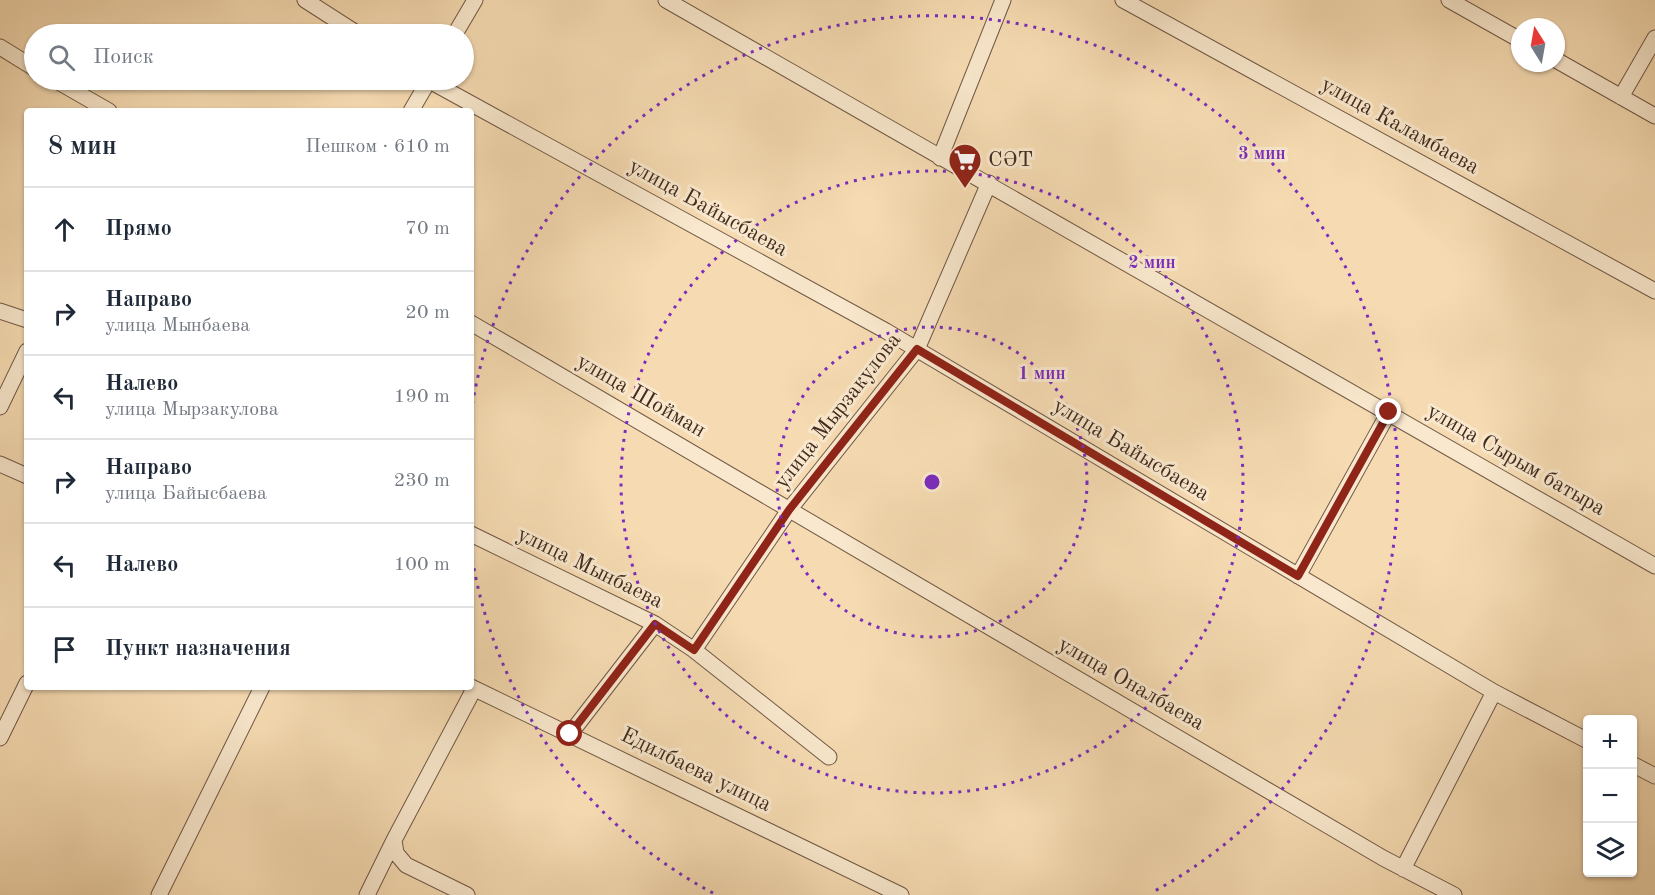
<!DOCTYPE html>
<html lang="ru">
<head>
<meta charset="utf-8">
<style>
  :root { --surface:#fff; --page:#f2f2f3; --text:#1f2937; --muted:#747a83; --line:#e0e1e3 }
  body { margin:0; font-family:"Old Standard TT",serif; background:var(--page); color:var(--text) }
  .controls { position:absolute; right:18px; bottom:18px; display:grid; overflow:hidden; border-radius:6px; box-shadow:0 2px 4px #0004 }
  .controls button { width:54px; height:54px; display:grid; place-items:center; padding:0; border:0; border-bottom:2px solid var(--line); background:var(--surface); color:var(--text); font:30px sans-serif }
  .compass { position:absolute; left:1511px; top:18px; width:54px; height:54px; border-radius:50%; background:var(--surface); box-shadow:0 2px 4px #0004; rotate:349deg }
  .stop { position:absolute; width:18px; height:18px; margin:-14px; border:4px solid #8f2418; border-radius:50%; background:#fff }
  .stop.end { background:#8f2418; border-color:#fff; box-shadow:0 2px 6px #0008 }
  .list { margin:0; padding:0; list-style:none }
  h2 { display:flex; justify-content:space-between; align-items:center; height:78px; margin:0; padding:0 24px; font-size:26px }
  h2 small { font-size:20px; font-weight:400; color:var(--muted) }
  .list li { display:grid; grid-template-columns:39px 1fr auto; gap:18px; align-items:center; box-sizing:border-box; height:84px; padding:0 24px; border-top:2px solid var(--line) }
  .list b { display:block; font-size:22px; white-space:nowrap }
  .list p { margin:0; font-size:20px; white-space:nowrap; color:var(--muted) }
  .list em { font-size:20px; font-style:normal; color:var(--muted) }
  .icon { flex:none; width:33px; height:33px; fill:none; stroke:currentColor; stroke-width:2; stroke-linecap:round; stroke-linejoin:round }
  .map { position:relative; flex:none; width:1655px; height:895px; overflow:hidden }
  .search { position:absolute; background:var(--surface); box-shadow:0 2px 4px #0004; left:24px; top:24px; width:450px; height:66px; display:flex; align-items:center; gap:15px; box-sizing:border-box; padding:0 21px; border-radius:33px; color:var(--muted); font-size:22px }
  .panel { position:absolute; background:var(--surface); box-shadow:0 2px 4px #0004; left:24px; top:108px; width:450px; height:582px; border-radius:6px }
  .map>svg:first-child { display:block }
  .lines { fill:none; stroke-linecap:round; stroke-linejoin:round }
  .minor-casing { stroke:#6f5744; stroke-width:17 }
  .minor { stroke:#f9e8cd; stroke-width:15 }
  .route { stroke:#8f2418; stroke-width:8 }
  .ring { fill:none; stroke:#7b2cbf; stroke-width:3; stroke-dasharray:3 6 }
  .labels { text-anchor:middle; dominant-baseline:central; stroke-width:6; stroke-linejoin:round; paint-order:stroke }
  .street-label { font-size:22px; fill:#422b1f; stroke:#f9e8cd }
  .poi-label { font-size:22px; fill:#422b1f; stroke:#f9e8cd; text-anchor:start }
  .centre { fill:#7b2cbf; stroke:#f9e8cd; stroke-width:3 }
  .ring-label { font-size:18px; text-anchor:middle; font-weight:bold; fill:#7b2cbf; stroke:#f9e8cd; stroke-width:6; stroke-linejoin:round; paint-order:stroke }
</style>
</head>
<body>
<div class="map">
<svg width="1655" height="895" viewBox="0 0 1655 895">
  <rect width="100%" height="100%" fill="#f6dbb2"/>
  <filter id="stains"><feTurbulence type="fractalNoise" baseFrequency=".00333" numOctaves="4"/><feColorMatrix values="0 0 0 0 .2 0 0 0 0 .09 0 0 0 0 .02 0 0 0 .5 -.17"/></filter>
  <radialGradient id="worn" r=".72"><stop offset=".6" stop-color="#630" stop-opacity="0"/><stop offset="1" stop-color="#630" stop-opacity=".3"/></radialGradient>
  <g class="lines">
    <defs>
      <path id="minor" d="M305,0L358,34
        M666,0L1655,566
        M1123,0L1655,291
        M1449,0L1520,40
        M455,34L475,0
        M0,47L34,68
        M1556,60L1655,116
        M55,80L109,111
        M428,80L886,331L1494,692L1588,741
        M1621,97L1655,38
        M411,111L429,80
        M940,158L1003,0
        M0,311L27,320
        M471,323L1383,858L1454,895
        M0,407L27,351
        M0,464L27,476
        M471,534L655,624L694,650L829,757
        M1298,576L1389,412
        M694,650L789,510L917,349L989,183
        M471,687L901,895
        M570,734L655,624
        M0,738L27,683
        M1632,764L1655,776
        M1403,869L1494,692
        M159,895L262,687
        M367,895L394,840
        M467,895L406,865L396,853L394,840L474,689"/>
    </defs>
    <use href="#minor" class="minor-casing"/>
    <use href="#minor" class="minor"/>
  </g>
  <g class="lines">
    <path class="route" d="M570,734L655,624L694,650L789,510L917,349L1298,576L1389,412"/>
  </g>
  <g class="ring">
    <circle cx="932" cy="482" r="155"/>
    <circle cx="932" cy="482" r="311"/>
    <path d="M713 893A466 466 0 0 1 471 551M471 413A466 466 0 1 1 1151 893"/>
  </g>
  <defs>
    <symbol id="supermarket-pin" viewBox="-11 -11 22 30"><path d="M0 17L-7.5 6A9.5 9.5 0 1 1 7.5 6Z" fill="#8f2418" stroke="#f9e8cd"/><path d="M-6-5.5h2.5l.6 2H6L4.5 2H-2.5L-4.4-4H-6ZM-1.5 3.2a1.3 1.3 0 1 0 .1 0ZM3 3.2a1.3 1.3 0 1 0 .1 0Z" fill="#fff"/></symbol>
  </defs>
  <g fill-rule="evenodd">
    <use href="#supermarket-pin" x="946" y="141" width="38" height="52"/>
  </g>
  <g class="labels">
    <g class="street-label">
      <text transform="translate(1400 126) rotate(29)">улица Каламбаева</text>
      <text transform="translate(708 208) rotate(29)">улица Байысбаева</text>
      <text transform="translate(641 396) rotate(30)">улица Шойман</text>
      <text transform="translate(838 411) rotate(-52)">улица Мырзакулова</text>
      <text transform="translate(1131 450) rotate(31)">улица Байысбаева</text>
      <text transform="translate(1516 460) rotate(30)">улица Сырым батыра</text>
      <text transform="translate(590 568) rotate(26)">улица Мынбаева</text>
      <text transform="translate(1131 684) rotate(30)">улица Оналбаева</text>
      <text transform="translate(696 770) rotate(26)">Едилбаева улица</text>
    </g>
    <g class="poi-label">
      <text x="988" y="160">СƏТ</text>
    </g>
  </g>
  <circle cx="932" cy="482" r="9" class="centre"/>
  <g class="ring-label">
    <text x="1262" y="159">3 мин</text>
    <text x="1152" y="268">2 мин</text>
    <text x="1042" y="379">1 мин</text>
  </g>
  <rect width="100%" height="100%" filter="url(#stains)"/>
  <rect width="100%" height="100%" fill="url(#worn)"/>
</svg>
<div class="controls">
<button>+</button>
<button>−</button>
<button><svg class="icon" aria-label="layers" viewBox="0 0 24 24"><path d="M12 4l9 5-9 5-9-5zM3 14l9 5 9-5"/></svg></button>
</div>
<svg class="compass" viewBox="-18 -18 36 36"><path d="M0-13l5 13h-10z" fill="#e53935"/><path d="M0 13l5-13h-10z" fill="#747a83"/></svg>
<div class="stop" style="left:570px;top:734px"></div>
<div class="stop end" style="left:1389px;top:412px"></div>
<div class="search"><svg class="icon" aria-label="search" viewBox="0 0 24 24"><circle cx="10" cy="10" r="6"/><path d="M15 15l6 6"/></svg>Поиск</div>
<section class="panel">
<h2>8 мин<small>Пешком · 610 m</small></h2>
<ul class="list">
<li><svg class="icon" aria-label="ahead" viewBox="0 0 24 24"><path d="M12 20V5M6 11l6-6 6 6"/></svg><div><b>Прямо</b></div><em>70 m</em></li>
<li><svg class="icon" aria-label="right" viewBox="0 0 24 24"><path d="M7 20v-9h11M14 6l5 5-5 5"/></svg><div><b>Направо</b><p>улица Мынбаева</p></div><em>20 m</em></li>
<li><svg class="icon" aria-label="left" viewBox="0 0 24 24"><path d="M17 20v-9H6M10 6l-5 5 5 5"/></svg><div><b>Налево</b><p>улица Мырзакулова</p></div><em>190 m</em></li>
<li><svg class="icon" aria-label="right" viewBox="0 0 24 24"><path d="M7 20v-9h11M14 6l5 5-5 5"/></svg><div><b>Направо</b><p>улица Байысбаева</p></div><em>230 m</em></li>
<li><svg class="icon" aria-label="left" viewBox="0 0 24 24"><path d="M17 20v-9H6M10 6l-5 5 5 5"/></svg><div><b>Налево</b></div><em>100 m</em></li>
<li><svg class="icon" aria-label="arrive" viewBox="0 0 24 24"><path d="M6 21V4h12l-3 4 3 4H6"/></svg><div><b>Пункт назначения</b></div></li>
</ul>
</section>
</div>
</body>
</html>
